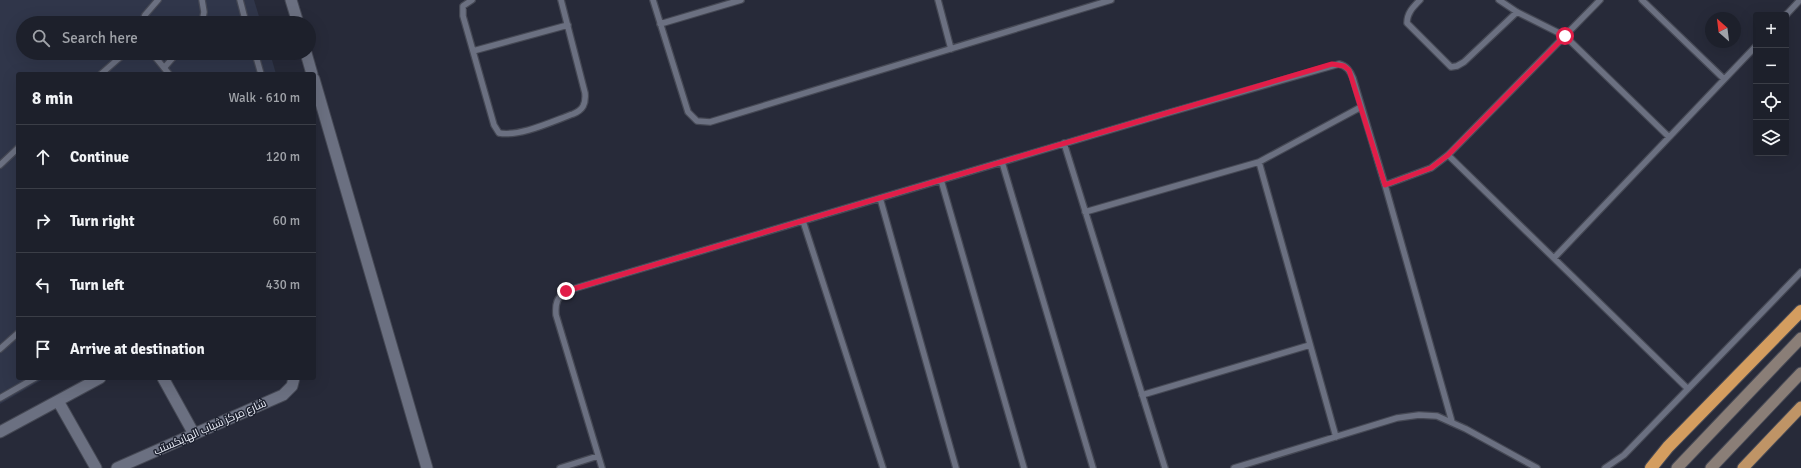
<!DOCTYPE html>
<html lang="en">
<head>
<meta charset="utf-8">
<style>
  :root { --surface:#1d202b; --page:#2a2d37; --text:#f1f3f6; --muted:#a0a3a9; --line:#3b3e47 }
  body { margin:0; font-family:Signika,Cairo,sans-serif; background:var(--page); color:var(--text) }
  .controls { position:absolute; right:12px; top:12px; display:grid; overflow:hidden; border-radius:4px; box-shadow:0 4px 16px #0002 }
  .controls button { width:36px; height:36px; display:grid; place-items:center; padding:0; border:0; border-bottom:1px solid var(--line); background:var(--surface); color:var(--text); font:20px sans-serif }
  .compass { position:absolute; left:1705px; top:12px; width:36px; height:36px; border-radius:50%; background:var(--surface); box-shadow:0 4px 16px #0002; rotate:332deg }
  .stop { position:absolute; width:12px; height:12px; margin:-9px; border:3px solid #e11d48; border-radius:50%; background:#fff }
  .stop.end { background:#e11d48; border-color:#fff; box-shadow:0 1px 4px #0008 }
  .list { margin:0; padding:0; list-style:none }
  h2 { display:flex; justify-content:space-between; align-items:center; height:52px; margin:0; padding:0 16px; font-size:17px }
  h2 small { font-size:13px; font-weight:400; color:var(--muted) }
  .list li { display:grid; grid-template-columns:26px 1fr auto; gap:12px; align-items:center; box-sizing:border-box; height:64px; padding:0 16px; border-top:1px solid var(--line) }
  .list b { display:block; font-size:15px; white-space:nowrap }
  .list em { font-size:13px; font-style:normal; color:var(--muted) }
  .icon { flex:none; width:22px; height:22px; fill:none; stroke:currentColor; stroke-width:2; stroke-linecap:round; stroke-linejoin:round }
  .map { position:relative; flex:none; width:1801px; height:468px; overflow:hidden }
  .search { position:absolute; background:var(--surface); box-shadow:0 4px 16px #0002; left:16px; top:16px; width:300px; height:44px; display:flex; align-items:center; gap:10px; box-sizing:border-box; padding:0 14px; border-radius:22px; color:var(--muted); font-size:15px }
  .panel { position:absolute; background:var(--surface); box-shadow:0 4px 16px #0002; left:16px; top:72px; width:300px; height:308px; border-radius:4px }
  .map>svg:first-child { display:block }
  .built { fill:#30364a }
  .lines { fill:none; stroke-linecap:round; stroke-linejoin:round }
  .service-casing { stroke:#454854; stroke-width:8 }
  .minor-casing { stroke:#454854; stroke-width:13 }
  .secondary-casing { stroke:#454854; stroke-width:13 }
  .trunk-casing { stroke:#454854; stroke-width:13 }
  .motorway-casing { stroke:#454854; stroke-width:14 }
  .service { stroke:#6b7081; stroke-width:5.5 }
  .minor { stroke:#6b7081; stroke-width:11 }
  .secondary { stroke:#8a7e77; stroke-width:11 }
  .trunk { stroke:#bf9466; stroke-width:11 }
  .motorway { stroke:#d49d5f; stroke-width:12 }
  .route { stroke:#e11d48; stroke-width:5 }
  .labels { text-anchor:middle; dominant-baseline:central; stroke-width:3; stroke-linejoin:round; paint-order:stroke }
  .street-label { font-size:11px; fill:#eceff9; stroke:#1d212f }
</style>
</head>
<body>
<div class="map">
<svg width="1801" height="468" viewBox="0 0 1801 468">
  <rect width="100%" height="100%" fill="#272a39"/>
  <path class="built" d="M0,0H254L261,23H23V53H270L276,74H18V378H45L0,404Z"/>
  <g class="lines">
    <defs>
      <path id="service" d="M240,0L246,23
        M472,0L463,6V16L494,125L499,133C520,137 553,121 573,114C583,110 586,104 585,93L561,0
        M653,0L688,112L697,121L710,122L1111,0
        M938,0L951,49
        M1420,0C1413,7 1407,13 1407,23L1451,67L1457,66L1464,62L1517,12
        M1499,0L1517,12L1565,36L1669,137
        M1642,0L1724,79
        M1786,15L1800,0
        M142,23L145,15L158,0
        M202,23L204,12L202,0
        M660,24L741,0
        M473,51L568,25
        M152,53L169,74
        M255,53L261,74
        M164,68L177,53
        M101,74L125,53
        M1064,143L1165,468
        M1448,155L1688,389
        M1002,162L1093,468
        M1259,162L1336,437
        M0,165L18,148
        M941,180L1024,468
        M1385,185L1431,168L1448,155L1600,0
        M880,198L956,468
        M1085,212L1259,162L1361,107
        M803,221L883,468
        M1554,258L1756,46
        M0,349L18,333
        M1142,395L1310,345
        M0,398L35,378
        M560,468L598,456
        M602,468L556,315C555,303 557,298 566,291L1164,114L1339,64C1347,66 1350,71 1353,78L1385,185L1452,422
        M1234,468L1397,418L1419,415L1437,416L1466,429L1537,468
        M1605,468L1624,455L1801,272"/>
      <path id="minor" d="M291,0L298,23
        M306,53L312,74
        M314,79L427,468
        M163,378L194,434
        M58,401L96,468
        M0,432L100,378
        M117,468L283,395L292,386L294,378"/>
      <path id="secondary" d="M1677,468L1801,338
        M1711,468L1801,373"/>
      <path id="trunk" d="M1743,468L1801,407"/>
      <path id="motorway" d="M1651,468L1668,447L1801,311"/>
    </defs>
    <use href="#service" class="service-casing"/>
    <use href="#minor" class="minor-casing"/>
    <use href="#secondary" class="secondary-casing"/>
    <use href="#trunk" class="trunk-casing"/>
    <use href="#motorway" class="motorway-casing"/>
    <use href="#service" class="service"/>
    <use href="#minor" class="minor"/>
    <use href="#secondary" class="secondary"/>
    <use href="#trunk" class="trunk"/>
    <use href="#motorway" class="motorway"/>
  </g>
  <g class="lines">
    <path class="route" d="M566,291L1332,64L1344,66L1349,70L1385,185L1431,168L1448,155L1565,36"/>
  </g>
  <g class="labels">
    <g class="street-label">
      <text transform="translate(210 427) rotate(-24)">شارع مركز شباب الهايكستب</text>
    </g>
  </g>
</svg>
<div class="controls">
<button>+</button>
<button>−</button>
<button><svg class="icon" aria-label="locate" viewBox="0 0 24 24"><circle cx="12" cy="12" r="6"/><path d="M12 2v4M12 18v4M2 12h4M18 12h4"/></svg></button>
<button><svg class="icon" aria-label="layers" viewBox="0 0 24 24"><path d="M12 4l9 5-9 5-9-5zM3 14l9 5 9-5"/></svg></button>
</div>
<svg class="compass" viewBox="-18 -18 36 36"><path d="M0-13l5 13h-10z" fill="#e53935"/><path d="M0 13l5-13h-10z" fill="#a0a3a9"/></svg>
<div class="stop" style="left:1565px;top:36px"></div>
<div class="stop end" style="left:566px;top:291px"></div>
<div class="search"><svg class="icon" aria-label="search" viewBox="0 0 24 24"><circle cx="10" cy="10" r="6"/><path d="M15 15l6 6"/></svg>Search here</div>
<section class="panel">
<h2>8 min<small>Walk · 610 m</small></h2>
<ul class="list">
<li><svg class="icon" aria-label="ahead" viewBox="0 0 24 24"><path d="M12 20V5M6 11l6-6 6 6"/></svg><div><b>Continue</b></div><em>120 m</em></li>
<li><svg class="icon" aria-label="right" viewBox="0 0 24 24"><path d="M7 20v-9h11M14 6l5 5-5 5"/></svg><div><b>Turn right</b></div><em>60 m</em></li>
<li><svg class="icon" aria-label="left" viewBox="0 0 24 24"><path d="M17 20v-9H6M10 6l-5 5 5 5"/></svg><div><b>Turn left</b></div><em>430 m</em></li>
<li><svg class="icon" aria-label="arrive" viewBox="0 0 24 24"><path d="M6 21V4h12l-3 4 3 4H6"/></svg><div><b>Arrive at destination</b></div></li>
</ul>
</section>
</div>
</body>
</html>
